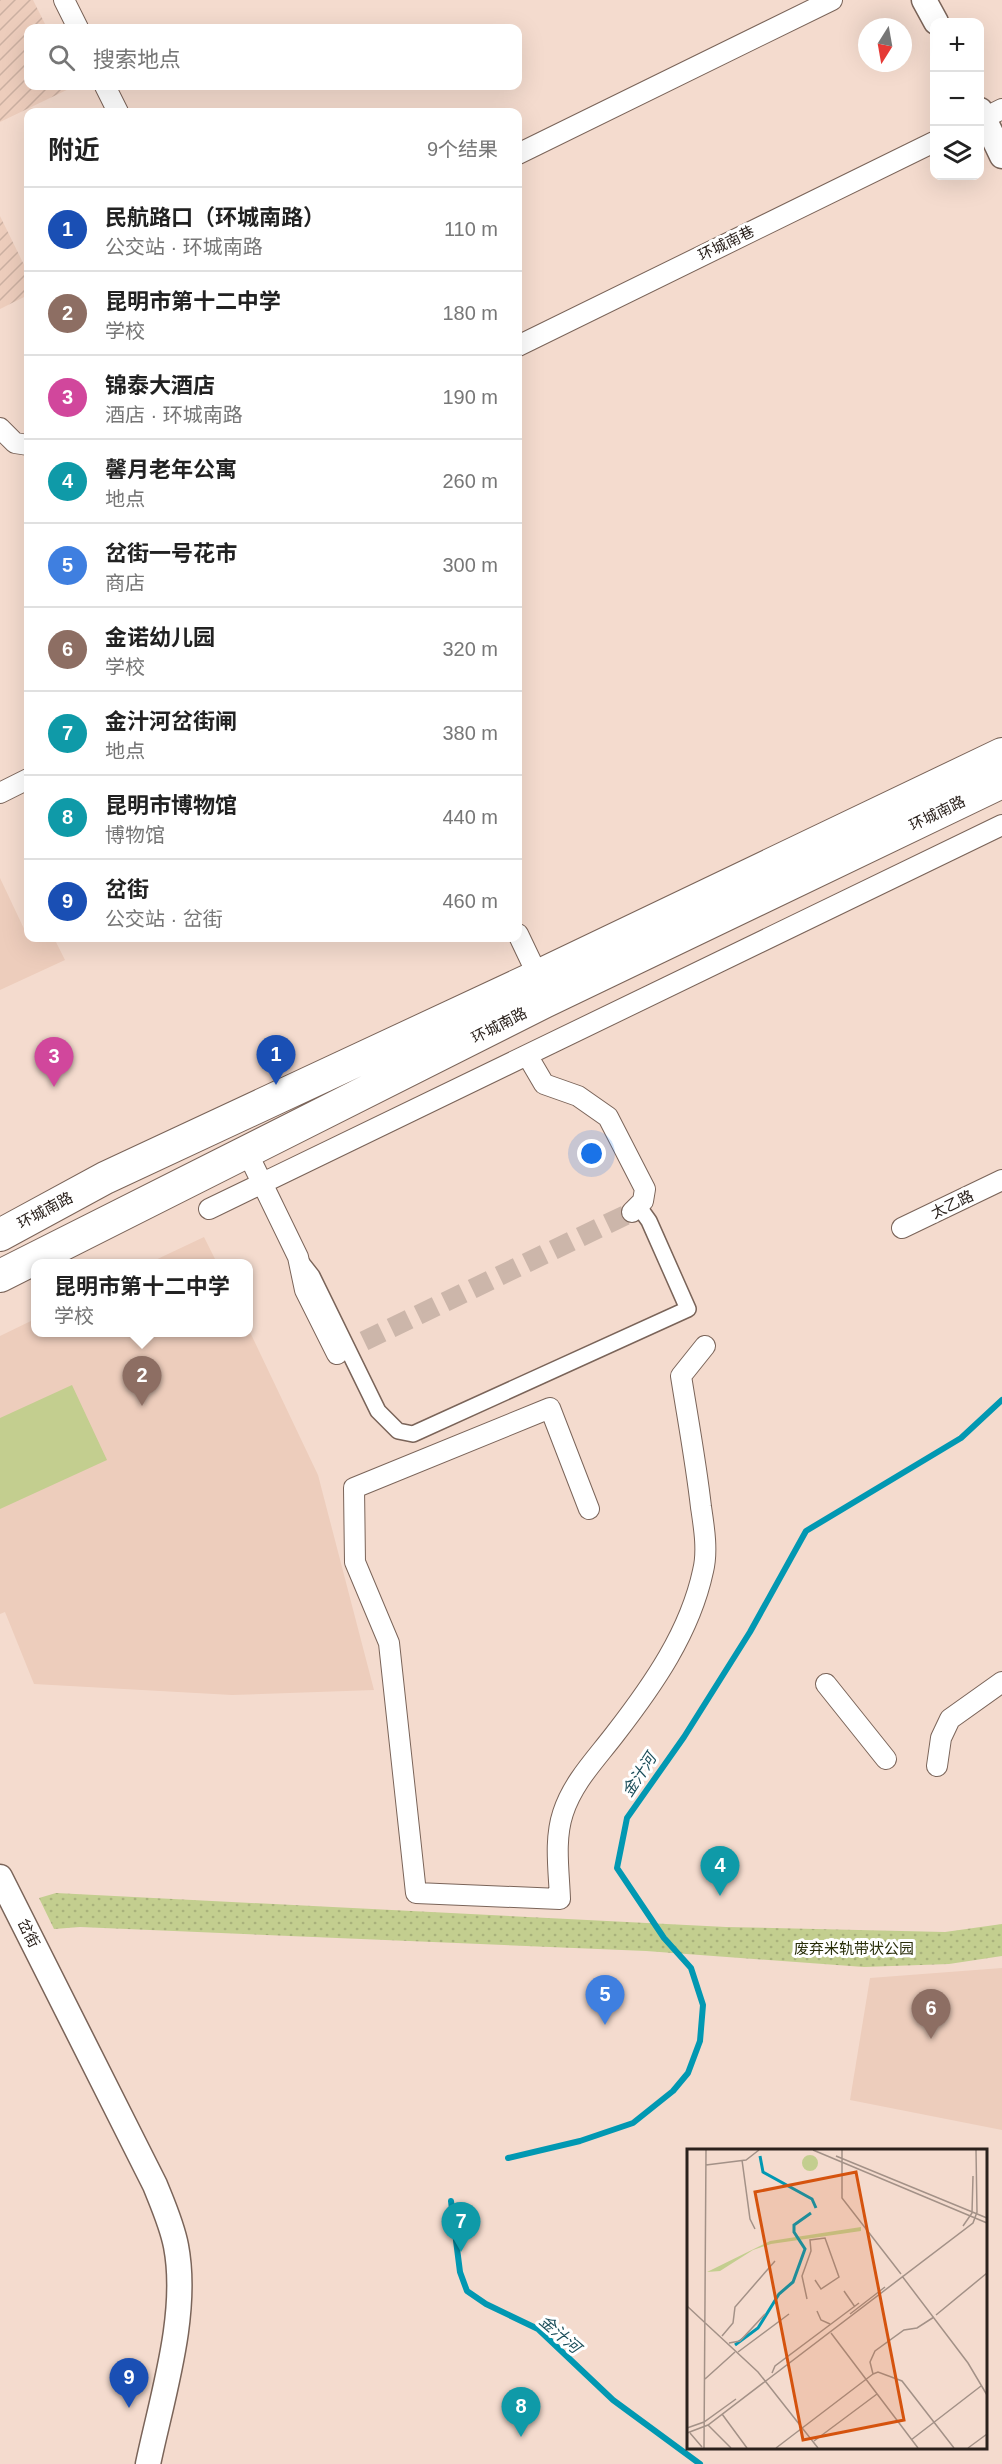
<!DOCTYPE html>
<html lang="zh">
<head>
<meta charset="utf-8">
<style>
  :root { --surface:#fff; --page:#f2f2f2; --text:#222; --muted:#767676; --line:#e0e0e0; --accent:#0f766e }
  body { margin:0; font-family:Arial,"Noto Sans SC",sans-serif; background:var(--page); color:var(--text) }
  .controls { position:absolute; right:18px; top:18px; display:grid; overflow:hidden; border-radius:12px; box-shadow:0 6px 24px #0002 }
  .controls button { width:54px; height:54px; display:grid; place-items:center; padding:0; border:0; border-bottom:2px solid var(--line); background:var(--surface); color:var(--text); font:30px sans-serif }
  .compass { position:absolute; left:858px; top:18px; width:54px; height:54px; border-radius:50%; background:var(--surface); box-shadow:0 6px 24px #0002; rotate:191deg }
  .you { position:absolute; left:592px; top:1154px; width:21px; height:21px; margin:-15px; border:4px solid #fff; border-radius:50%; background:#1a73e8; box-shadow:0 0 0 9px #1a73e833 }
  .badge { display:grid; place-items:center; width:39px; height:39px; border-radius:50%; background:var(--accent); color:#fff; font-size:20px; font-weight:700 }
  .pin { position:absolute; translate:-50% -50px; filter:drop-shadow(0 2px 3px #0008) }
  .pin::after { content:''; position:absolute; top:32px; width:21px; height:18px; background:inherit; clip-path:polygon(0 0,100% 0,50% 100%) }
  .popup { position:absolute; left:31px; top:1259px; width:222px; height:78px; box-sizing:border-box; display:grid; place-content:center; border-radius:12px; background:var(--surface); filter:drop-shadow(0 2px 4px #0005); font-size:20px; white-space:nowrap; color:var(--muted) }
  .popup b { font-size:22px; color:var(--text) }
  .popup::after { content:''; position:absolute; left:50%; top:100%; margin-left:-12px; border:12px solid transparent; border-top-color:var(--surface) }
  .list { margin:0; padding:0; list-style:none }
  h2 { display:flex; justify-content:space-between; align-items:center; height:78px; margin:0; padding:0 24px; font-size:26px }
  h2 small { font-size:20px; font-weight:400; color:var(--muted) }
  .list li { display:grid; grid-template-columns:39px 1fr auto; gap:18px; align-items:center; box-sizing:border-box; height:84px; padding:0 24px; border-top:2px solid var(--line) }
  .list b { display:block; font-size:22px; white-space:nowrap }
  .list p { margin:0; font-size:20px; white-space:nowrap; color:var(--muted) }
  .list em { font-size:20px; font-style:normal; color:var(--muted) }
  .icon { flex:none; width:33px; height:33px; fill:none; stroke:currentColor; stroke-width:2; stroke-linecap:round; stroke-linejoin:round }
  .map { position:relative; flex:none; width:1002px; height:2464px; overflow:hidden }
  .search { position:absolute; background:var(--surface); box-shadow:0 6px 24px #0002; left:24px; top:24px; width:498px; height:66px; display:flex; align-items:center; gap:15px; box-sizing:border-box; padding:0 21px; border-radius:12px; color:var(--muted); font-size:22px }
  .panel { position:absolute; background:var(--surface); box-shadow:0 6px 24px #0002; left:24px; top:108px; width:498px; height:834px; border-radius:12px }
  .map>svg:first-child { display:block }
  .built { fill:#edcdbc }
  .industrial { fill:url(#industrial-furrows) }
  .grass { fill:url(#grass-dots) }
  .garden { fill:#c3ce8f }
  .lines { fill:none; stroke-linecap:round; stroke-linejoin:round }
  .stream { stroke:#0198b2; stroke-width:6 }
  .minor-tunnel { stroke:#ccb6aa; stroke-width:20; stroke-dasharray:20 10; stroke-linecap:butt }
  .pedestrian-casing { stroke:#7a6459; stroke-width:18 }
  .minor-casing { stroke:#7a6459; stroke-width:22 }
  .tertiary-casing { stroke:#7a6459; stroke-width:27 }
  .primary-casing { stroke:#7a6459; stroke-width:34 }
  .pedestrian { stroke:#fff; stroke-width:15 }
  .minor { stroke:#fff; stroke-width:20 }
  .tertiary { stroke:#fff; stroke-width:24 }
  .primary { stroke:#fff; stroke-width:32 }
  .labels { text-anchor:middle; dominant-baseline:central; stroke-width:6; stroke-linejoin:round; paint-order:stroke }
  .street-label { font-size:15px; fill:#2a211c; stroke:#fff }
  .park-label { font-size:15px; fill:#292e09; stroke:#fff }
  .water-label { font-size:16px; font-style:italic; fill:#1c4e5a; stroke:#fff }
  .inset-river { fill:none; stroke:#0198b2; stroke-width:3 }
  .inset-road { fill:none; stroke:#a39187; stroke-width:1.5 }
  .view { fill:#d5530e; fill-opacity:0.15; stroke:#d5530e; stroke-width:3 }
  .inset-edge { fill:none; stroke:#2a211c; stroke-width:3 }
</style>
</head>
<body>
<div class="map">
<svg width="1002" height="2464" viewBox="0 0 1002 2464">
  <defs>
    <pattern id="industrial-furrows" width="10" height="10" patternUnits="userSpaceOnUse" patternTransform="scale(1.5)"><rect width="10" height="10" fill="#edcdbc"/><path d="M-1 1l2-2M0 10L10 0M9 11l2-2" fill="none" stroke="#cbb0a1"/></pattern>
    <pattern id="grass-dots" width="8" height="8" patternUnits="userSpaceOnUse" patternTransform="scale(1.5)"><rect width="8" height="8" fill="#c3ce8f"/><path d="M2 2h.1M6 6h.1" fill="none" stroke="#a8b17b" stroke-width="1.8" stroke-linecap="round"/></pattern>
  </defs>
  <rect width="100%" height="100%" fill="#f4dbce"/>
  <path class="built" d="M0,878L26,933L28,932V938H54L65,960L0,990Z
    M204,1237L217,1263H149Z
    M35,1319L36,1332H249V1330L318,1475L374,1690L232,1695L34,1684L5,1612L0,1614V1336Z
    M1002,1968V2130L850,2100L870,1978Z"/>
  <path class="industrial" d="M0,0H33L47,28H28V86H75L0,122Z
    M0,216L28,273V295L0,309Z"/>
  <path class="grass" d="M56,1893L726,1927L945,1932L1002,1924V1956L949,1964L864,1967L646,1951L80,1927L54,1929L39,1898Z"/>
  <path class="garden" d="M72,1385L107,1460L0,1509V1418Z"/>
  <g class="lines">
    <path class="stream" d="M508,2158L580,2141L633,2123L673,2091L688,2073L700,2041L703,2005L691,1968L664,1938L617,1868L627,1818L684,1737L750,1632L806,1531L961,1438L1002,1400
      M451,2201L460,2272L467,2291L486,2304L538,2329L613,2400L700,2464"/>
    <path class="minor-tunnel" d="M337,1354L632,1212"/>
    <defs>
      <path id="pedestrian" d="M301,1262L312,1276L378,1411L398,1431L413,1434L688,1309L649,1221L639,1207"/>
      <path id="minor" d="M64,0L78,28
        M105,86L118,112
        M980,120L1002,109
        M518,154L832,0
        M518,346L934,142
        M0,428L15,443L28,445
        M0,793L28,779
        M518,934L538,976
        M527,1055L544,1084L578,1096L608,1117L645,1189L643,1201L632,1212
        M247,1152L298,1257L305,1290L337,1354
        M209,1209L1002,825
        M902,1228L1002,1180
        M589,1509L550,1408L354,1488L355,1562L389,1643L416,1893L560,1899C559,1871 554,1840 563,1813C573,1782 596,1759 615,1734C653,1685 690,1632 703,1571C708,1551 704,1527 701,1507C696,1463 688,1420 681,1376L705,1346
        M826,1684L886,1759
        M937,1766L941,1738L950,1719L1002,1682"/>
      <path id="tertiary" d="M924,0L936,22
        M980,110L1002,156
        M0,1877L155,2185C163,2205 172,2225 176,2246C189,2314 162,2397 148,2464"/>
      <path id="primary" d="M0,1235L105,1178L538,976L1002,754
        M0,1276L544,1002L1002,782"/>
    </defs>
    <use href="#pedestrian" class="pedestrian-casing"/>
    <use href="#minor" class="minor-casing"/>
    <use href="#tertiary" class="tertiary-casing"/>
    <use href="#primary" class="primary-casing"/>
    <use href="#pedestrian" class="pedestrian"/>
    <use href="#minor" class="minor"/>
    <use href="#tertiary" class="tertiary"/>
    <use href="#primary" class="primary"/>
  </g>
  <g class="labels">
    <g class="street-label">
      <text transform="translate(726 243) rotate(-26)">环城南巷</text>
      <text transform="translate(937 813) rotate(-26)">环城南路</text>
      <text transform="translate(499 1025) rotate(-27)">环城南路</text>
      <text transform="translate(952 1204) rotate(-26)">太乙路</text>
      <text transform="translate(45 1210) rotate(-28)">环城南路</text>
      <text transform="translate(29 1933) rotate(63)">岔街</text>
    </g>
    <g class="park-label">
      <text x="854" y="1948">废弃米轨带状公园</text>
    </g>
    <g class="water-label">
      <text transform="translate(639 1775) rotate(-57)">金汁河</text>
      <text transform="translate(560 2334) rotate(41)">金汁河</text>
    </g>
  </g>
  <g transform="translate(687 2149)">
    <rect width="300" height="300" fill="#f4dbce"/>
    <path d="M115 14a8 8 0 1 1 16 0a8 8 0 1 1-16 0ZM174,78V82L84,95L66,101L33,122L20,123L83,92Z" fill="#c3ce8f"/>
    <path class="inset-river" d="M73,7L76,23L125,50L129,59M48,196L71,179L92,145L106,133L118,100L107,83V76L124,64"/>
    <path class="inset-road" d="M126,1L300,74M155,1V49L214,125M149,7L300,69M55,11L63,70L68,80M19,16L59,11L72,1M276,77L285,64L286,27M215,127L281,214L300,246M157,142L168,158M120,150L115,127L124,102L123,91L138,89L152,128L134,140L128,131M0,157L71,223L131,299M130,162L134,171L143,175M163,165L198,138M249,166L300,124M144,184L231,299M35,187L46,174L48,158L88,112M42,194L53,192L78,165M51,203L102,165M85,224L88,217L172,154M186,225L191,223L215,232L267,299M186,225L183,213L188,202L217,181L230,179L247,168M18,230L48,203M35,265L60,299M21,276L44,299M0,279L17,273L49,250M0,284L21,276L286,74L290,63L289,1M3,284L15,298M224,291L294,237M127,292L190,245M17,299L19,1M89,299L186,225M281,299L300,285"/>
    <path class="view" d="M169,23L217,271L116,291L68,43Z"/>
    <rect width="300" height="300" class="inset-edge"/>
  </g>
</svg>
<div class="controls">
<button>+</button>
<button>−</button>
<button><svg class="icon" aria-label="layers" viewBox="0 0 24 24"><path d="M12 4l9 5-9 5-9-5zM3 14l9 5 9-5"/></svg></button>
</div>
<svg class="compass" viewBox="-18 -18 36 36"><path d="M0-13l5 13h-10z" fill="#e53935"/><path d="M0 13l5-13h-10z" fill="#767676"/></svg>
<div class="you"></div>
<div class="pin badge" style="left:276px;top:1085px;background:#1a4fb4">1</div>
<div class="pin badge" style="left:142px;top:1406px;background:#8d6e63">2</div>
<div class="popup"><b>昆明市第十二中学</b>学校</div>
<div class="pin badge" style="left:54px;top:1087px;background:#d1479c">3</div>
<div class="pin badge" style="left:720px;top:1896px;background:#0f9aa8">4</div>
<div class="pin badge" style="left:605px;top:2025px;background:#3f7fe0">5</div>
<div class="pin badge" style="left:931px;top:2039px;background:#8d6e63">6</div>
<div class="pin badge" style="left:461px;top:2252px;background:#0f9aa8">7</div>
<div class="pin badge" style="left:521px;top:2437px;background:#0f9aa8">8</div>
<div class="pin badge" style="left:129px;top:2408px;background:#1a4fb4">9</div>
<div class="search"><svg class="icon" aria-label="search" viewBox="0 0 24 24"><circle cx="10" cy="10" r="6"/><path d="M15 15l6 6"/></svg>搜索地点</div>
<section class="panel">
<h2>附近<small>9个结果</small></h2>
<ul class="list">
<li><span class="badge" style="background:#1a4fb4">1</span><div><b>民航路口（环城南路）</b><p>公交站 · 环城南路</p></div><em>110 m</em></li>
<li><span class="badge" style="background:#8d6e63">2</span><div><b>昆明市第十二中学</b><p>学校</p></div><em>180 m</em></li>
<li><span class="badge" style="background:#d1479c">3</span><div><b>锦泰大酒店</b><p>酒店 · 环城南路</p></div><em>190 m</em></li>
<li><span class="badge" style="background:#0f9aa8">4</span><div><b>馨月老年公寓</b><p>地点</p></div><em>260 m</em></li>
<li><span class="badge" style="background:#3f7fe0">5</span><div><b>岔街一号花市</b><p>商店</p></div><em>300 m</em></li>
<li><span class="badge" style="background:#8d6e63">6</span><div><b>金诺幼儿园</b><p>学校</p></div><em>320 m</em></li>
<li><span class="badge" style="background:#0f9aa8">7</span><div><b>金汁河岔街闸</b><p>地点</p></div><em>380 m</em></li>
<li><span class="badge" style="background:#0f9aa8">8</span><div><b>昆明市博物馆</b><p>博物馆</p></div><em>440 m</em></li>
<li><span class="badge" style="background:#1a4fb4">9</span><div><b>岔街</b><p>公交站 · 岔街</p></div><em>460 m</em></li>
</ul>
</section>
</div>
</body>
</html>
